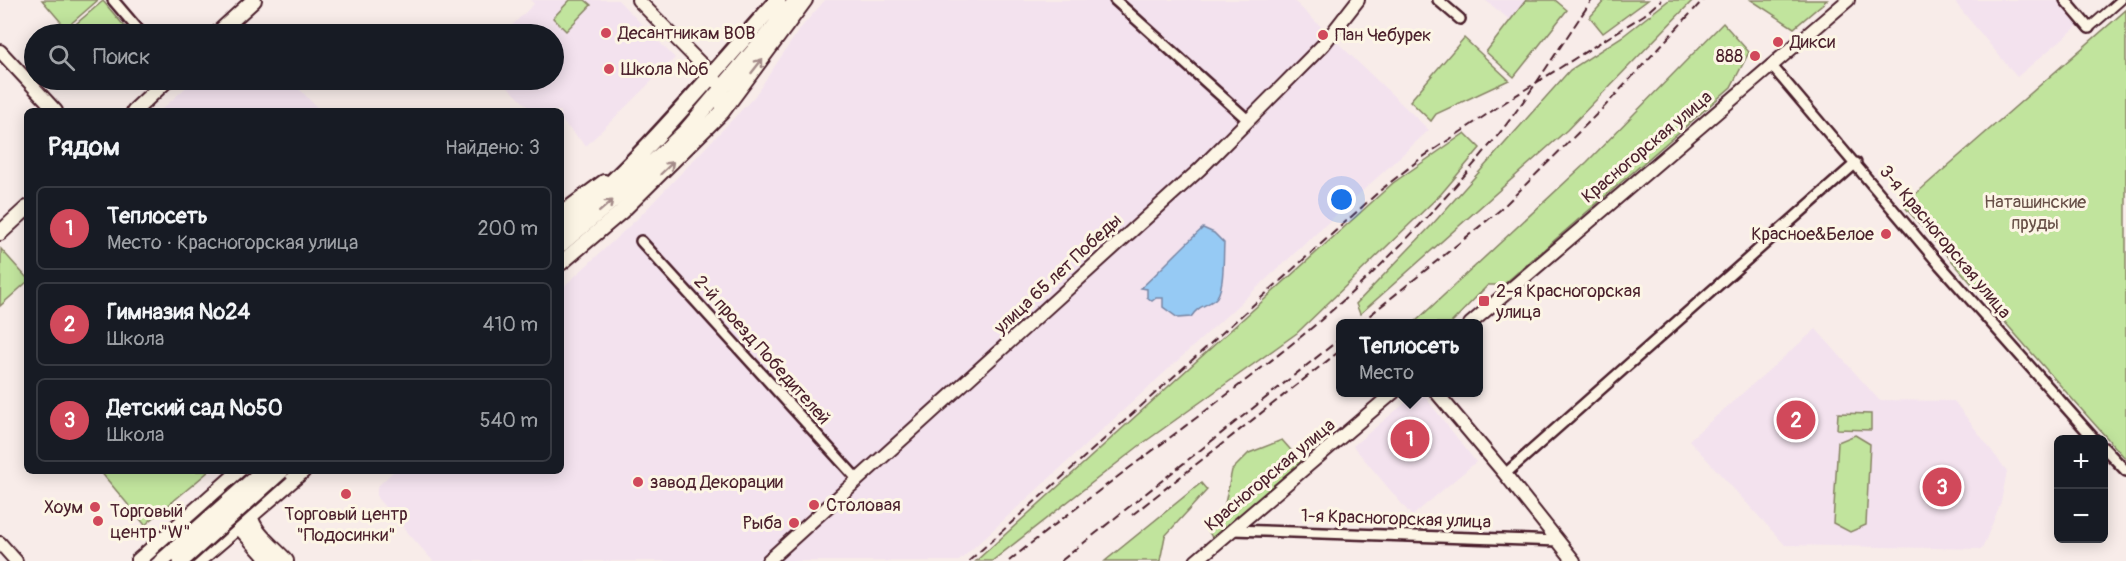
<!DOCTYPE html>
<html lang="ru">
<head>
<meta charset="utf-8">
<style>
  :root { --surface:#171b24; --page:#20242c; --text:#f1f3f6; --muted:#9ea1a6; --line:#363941; --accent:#d1495b }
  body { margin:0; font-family:Pangolin,sans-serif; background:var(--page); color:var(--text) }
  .controls { position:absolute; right:18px; bottom:18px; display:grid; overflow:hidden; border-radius:9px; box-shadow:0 3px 15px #0003 }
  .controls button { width:54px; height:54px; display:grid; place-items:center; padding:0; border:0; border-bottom:2px solid var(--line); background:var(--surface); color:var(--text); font:30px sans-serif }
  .you { position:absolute; left:1342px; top:200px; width:21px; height:21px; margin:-15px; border:4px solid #fff; border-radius:50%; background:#1a73e8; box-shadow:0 0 0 9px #1a73e833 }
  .badge { display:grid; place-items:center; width:39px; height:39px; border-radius:50%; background:var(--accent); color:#fff; font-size:20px; font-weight:700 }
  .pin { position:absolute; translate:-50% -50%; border:3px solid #fff; box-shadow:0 2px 6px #0006 }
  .popup { position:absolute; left:1336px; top:319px; width:147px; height:78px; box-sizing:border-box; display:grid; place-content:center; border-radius:9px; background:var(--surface); filter:drop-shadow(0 2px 4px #0005); font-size:20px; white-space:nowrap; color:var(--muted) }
  .popup b { font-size:22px; color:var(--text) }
  .popup::after { content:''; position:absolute; left:50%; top:100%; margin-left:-12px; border:12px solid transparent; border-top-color:var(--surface) }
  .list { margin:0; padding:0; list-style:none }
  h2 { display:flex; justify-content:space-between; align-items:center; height:78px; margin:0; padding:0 24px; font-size:26px }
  h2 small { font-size:20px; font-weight:400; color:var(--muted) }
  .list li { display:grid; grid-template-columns:39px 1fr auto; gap:18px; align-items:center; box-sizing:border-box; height:84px; margin:0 12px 12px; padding:0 12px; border:2px solid var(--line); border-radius:9px }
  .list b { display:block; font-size:22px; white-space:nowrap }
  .list p { margin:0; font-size:20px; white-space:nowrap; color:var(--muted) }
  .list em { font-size:20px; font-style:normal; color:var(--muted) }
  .icon { flex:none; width:33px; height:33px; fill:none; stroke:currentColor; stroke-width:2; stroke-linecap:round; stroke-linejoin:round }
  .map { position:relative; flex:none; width:2126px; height:561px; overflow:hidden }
  .search { position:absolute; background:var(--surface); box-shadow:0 3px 15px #0003; left:24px; top:24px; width:540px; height:66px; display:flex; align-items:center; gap:15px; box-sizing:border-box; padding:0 21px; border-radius:33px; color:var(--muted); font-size:22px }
  .panel { position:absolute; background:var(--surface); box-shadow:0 3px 15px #0003; left:24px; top:108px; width:540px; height:366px; border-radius:9px }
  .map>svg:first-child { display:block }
  .built { fill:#f3e2ee }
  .green { fill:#c1e49d; stroke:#868264; stroke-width:1.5 }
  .water { fill:#96caf4; stroke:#7886a4; stroke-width:1.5 }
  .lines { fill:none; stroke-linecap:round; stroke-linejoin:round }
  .pedestrian-casing { stroke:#4a1f2b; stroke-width:12 }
  .minor-casing { stroke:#4a1f2b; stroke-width:14 }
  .tertiary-casing { stroke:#4a1f2b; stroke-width:16 }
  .secondary-casing { stroke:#4a1f2b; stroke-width:18 }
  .primary-casing { stroke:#4a1f2b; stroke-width:20 }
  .pedestrian { stroke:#fcf5e5; stroke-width:8 }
  .minor { stroke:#fcf5e5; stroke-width:9 }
  .tertiary { stroke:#fcf5e5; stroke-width:12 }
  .secondary { stroke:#fcf5e5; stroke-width:14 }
  .primary { stroke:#fcf5e5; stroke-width:15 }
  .rail { stroke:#4a1f2b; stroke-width:2; stroke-dasharray:9 4.5; stroke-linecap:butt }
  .primary-bridge-casing { stroke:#4a1f2b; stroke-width:20; stroke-linecap:butt }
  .primary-bridge { stroke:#fcf5e5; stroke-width:15 }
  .oneway { stroke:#a38a88 }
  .poi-dot { fill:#d1495b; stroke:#fcf5e5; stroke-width:2 }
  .labels { text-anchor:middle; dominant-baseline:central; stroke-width:6; stroke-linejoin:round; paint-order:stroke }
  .poi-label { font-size:18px; fill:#4a1f2b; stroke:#fcf5e5; text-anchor:start }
  .street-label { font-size:18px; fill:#4a1f2b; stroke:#fcf5e5 }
  .park-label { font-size:18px; fill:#685048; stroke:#fcf5e5 }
</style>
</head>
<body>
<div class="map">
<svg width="2126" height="561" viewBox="0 0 2126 561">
  <rect width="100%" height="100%" fill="#f8ece9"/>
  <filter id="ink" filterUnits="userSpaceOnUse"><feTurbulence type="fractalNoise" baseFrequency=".0167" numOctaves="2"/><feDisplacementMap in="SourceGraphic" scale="12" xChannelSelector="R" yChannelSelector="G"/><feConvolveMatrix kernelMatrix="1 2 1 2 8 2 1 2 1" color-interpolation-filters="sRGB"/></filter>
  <g filter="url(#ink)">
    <path class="built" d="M531,0H618L675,58L586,146L561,120V111H532L501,80H554V34H503L534,4Z
      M825,0H1293L1429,130L959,561H433L377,498V487L394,471H561V289L637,219L754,97L799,30Z
      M1485,0H1526L1510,20Z
      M1953,0H2060L2080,24L2017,77Z
      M194,80H291L320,111H160Z
      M1816,329L1879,400L1954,401L2007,471L2001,502L1982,549L1785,545L1689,440Z
      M1417,393H1422L1476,462L1412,516L1353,446Z"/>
    <path class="green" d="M42,0H98L66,28Z
      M570,0H585L591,5L566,31L553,18Z
      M1526,0H1555L1567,10L1514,77L1486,52Z
      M1605,0H1648L1603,33L1590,17Z
      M1669,0H1693L1567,130L1360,314L1356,304L1431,226L1570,70L1623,36Z
      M1751,0H1827L1794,28Z
      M103,1L131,34H64Z
      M2126,10V459C2050,376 1978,290 1903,205Z
      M1723,23L1749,52L1731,87L1503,285H1488L1451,323H1414L1587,162Z
      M1464,38L1509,80L1436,114L1431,121L1410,101Z
      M1465,133L1480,148L1441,194L1297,333L1139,446L992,561H976L1393,183Z
      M1,249L27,278V282L0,306Z
      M1838,413L1871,414V430L1837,429Z
      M1855,435L1870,444L1866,525L1850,532L1833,523L1838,442Z
      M1282,440L1304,465L1215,543L1208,530L1223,513L1232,470L1249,453Z
      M100,471H209L145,525Z
      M1201,483L1207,490L1165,536L1160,561H1105Z"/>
    <path class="water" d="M1203,228L1214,233L1224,243C1223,257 1225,293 1214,300C1204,307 1198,306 1191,317L1178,318L1163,307V298H1156L1152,301L1147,297V289L1141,288C1163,268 1181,248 1203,228Z"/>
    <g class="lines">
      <defs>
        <path id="pedestrian" d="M2089,28L2121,0"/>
        <path id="minor" d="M113,0L142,34
          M1115,0L1249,121
          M1438,0L1460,19
          M2065,0L2089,28
          M1771,65L1940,265L2095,440
          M641,241L858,480
          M2104,448L2126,471
          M1505,474L1856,163
          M1233,530L1559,541"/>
        <path id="tertiary" d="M638,0L712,75L722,89V112
          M0,51L56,111
          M1470,324L1848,0
          M1436,392L1505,474L1574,561
          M0,543L16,561
          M768,561L1200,169L1323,45L1358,0
          M1196,561L1394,392"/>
        <path id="secondary" d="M217,34L254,0
          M134,111L167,80
          M561,214L604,182
          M0,233L27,208
          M561,263L621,212L722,112L805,0
          M251,513C249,530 276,549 286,561
          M233,520L270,561
          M138,561L240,471
          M198,561L303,471"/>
        <path id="primary" d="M561,228C642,161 708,78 778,0
          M561,244L612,201L685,132L797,0"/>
      </defs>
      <use href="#pedestrian" class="pedestrian-casing"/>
      <use href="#minor" class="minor-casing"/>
      <use href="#tertiary" class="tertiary-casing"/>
      <use href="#secondary" class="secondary-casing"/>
      <use href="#primary" class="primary-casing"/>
      <use href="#pedestrian" class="pedestrian"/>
      <use href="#minor" class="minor"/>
      <use href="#tertiary" class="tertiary"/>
      <use href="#secondary" class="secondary"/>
      <use href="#primary" class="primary"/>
      <path class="rail" d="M1359,324L1500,210L1605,106L1703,0
        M1132,515L1341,350
        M969,561L1382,189L1420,159L1507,101L1644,15L1661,0
        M1009,561C1105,483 1207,413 1303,335C1376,275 1443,204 1502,130C1534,89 1562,43 1592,0
        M1061,561L1341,338"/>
      <defs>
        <path id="primary-bridge" d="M162,561L263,471
          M181,561L281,471"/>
      </defs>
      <use href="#primary-bridge" class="primary-bridge-casing"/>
      <use href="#primary-bridge" class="primary-bridge"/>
    </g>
    <defs><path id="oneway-shaft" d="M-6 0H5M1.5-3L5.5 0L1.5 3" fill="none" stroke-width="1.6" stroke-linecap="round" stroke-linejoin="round" transform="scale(1.5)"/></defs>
    <g class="oneway">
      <use href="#oneway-shaft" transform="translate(757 66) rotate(-52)"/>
      <use href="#oneway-shaft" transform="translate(667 168) rotate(-44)"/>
      <use href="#oneway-shaft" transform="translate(606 206) rotate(-41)"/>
    </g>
  </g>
  <g class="poi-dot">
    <circle cx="606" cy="33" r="6"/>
    <circle cx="1323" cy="35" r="6"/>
    <circle cx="1778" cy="42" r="6"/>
    <circle cx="1755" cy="56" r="6"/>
    <circle cx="609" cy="69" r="6"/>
    <circle cx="1886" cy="234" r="6"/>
    <rect x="1478" y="295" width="12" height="12" rx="3"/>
    <circle cx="638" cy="482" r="6"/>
    <circle cx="346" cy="494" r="6"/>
    <circle cx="814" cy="505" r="6"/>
    <circle cx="95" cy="507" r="6"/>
    <circle cx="98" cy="521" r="6"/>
    <circle cx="794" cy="523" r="6"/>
  </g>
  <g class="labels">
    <g class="poi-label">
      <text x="618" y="33">Десантникам ВОВ</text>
      <text x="1335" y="35">Пан Чебурек</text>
      <text x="1790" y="42">Дикси</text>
      <text x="1743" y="56" text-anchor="end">888</text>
      <text x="621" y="69">Школа №6</text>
      <text x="1874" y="234" text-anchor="end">Красное&amp;Белое</text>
      <text x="1496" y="291">2-я Красногорская<tspan x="1496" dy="21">улица</tspan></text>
      <text x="650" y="482">завод Декорации</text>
      <text x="826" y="505">Столовая</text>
      <text x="83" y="507" text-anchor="end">Хоум</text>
      <text x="110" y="511">Торговый<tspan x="110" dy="21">центр "W"</tspan></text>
      <text x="346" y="514" text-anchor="middle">Торговый центр<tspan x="346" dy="21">"Подосинки"</tspan></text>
      <text x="782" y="523" text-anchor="end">Рыба</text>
    </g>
    <g class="street-label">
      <text transform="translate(1647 147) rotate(-40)">Красногорская улица</text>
      <text transform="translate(1945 242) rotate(50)">3-я Красногорская улица</text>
      <text transform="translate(1058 274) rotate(-43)">улица 65 лет Победы</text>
      <text transform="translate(762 350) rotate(48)">2-й проезд Победителей</text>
      <text transform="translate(1270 475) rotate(-40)">Красногорская улица</text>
      <text transform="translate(1396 519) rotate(2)">1-я Красногорская улица</text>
    </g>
    <g class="park-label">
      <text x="2035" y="202">Наташинские<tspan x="2035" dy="21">пруды</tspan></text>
    </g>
  </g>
</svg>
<div class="controls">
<button>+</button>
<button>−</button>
</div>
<div class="you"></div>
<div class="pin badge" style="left:1410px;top:439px">1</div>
<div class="popup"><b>Теплосеть</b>Место</div>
<div class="pin badge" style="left:1796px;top:420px">2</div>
<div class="pin badge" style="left:1942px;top:487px">3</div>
<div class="search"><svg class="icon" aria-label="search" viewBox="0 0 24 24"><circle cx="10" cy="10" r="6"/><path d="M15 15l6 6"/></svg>Поиск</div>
<section class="panel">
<h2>Рядом<small>Найдено: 3</small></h2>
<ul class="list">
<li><span class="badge">1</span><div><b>Теплосеть</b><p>Место · Красногорская улица</p></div><em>200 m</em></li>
<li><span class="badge">2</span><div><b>Гимназия №24</b><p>Школа</p></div><em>410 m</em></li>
<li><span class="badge">3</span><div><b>Детский сад №50</b><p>Школа</p></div><em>540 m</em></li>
</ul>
</section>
</div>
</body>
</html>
